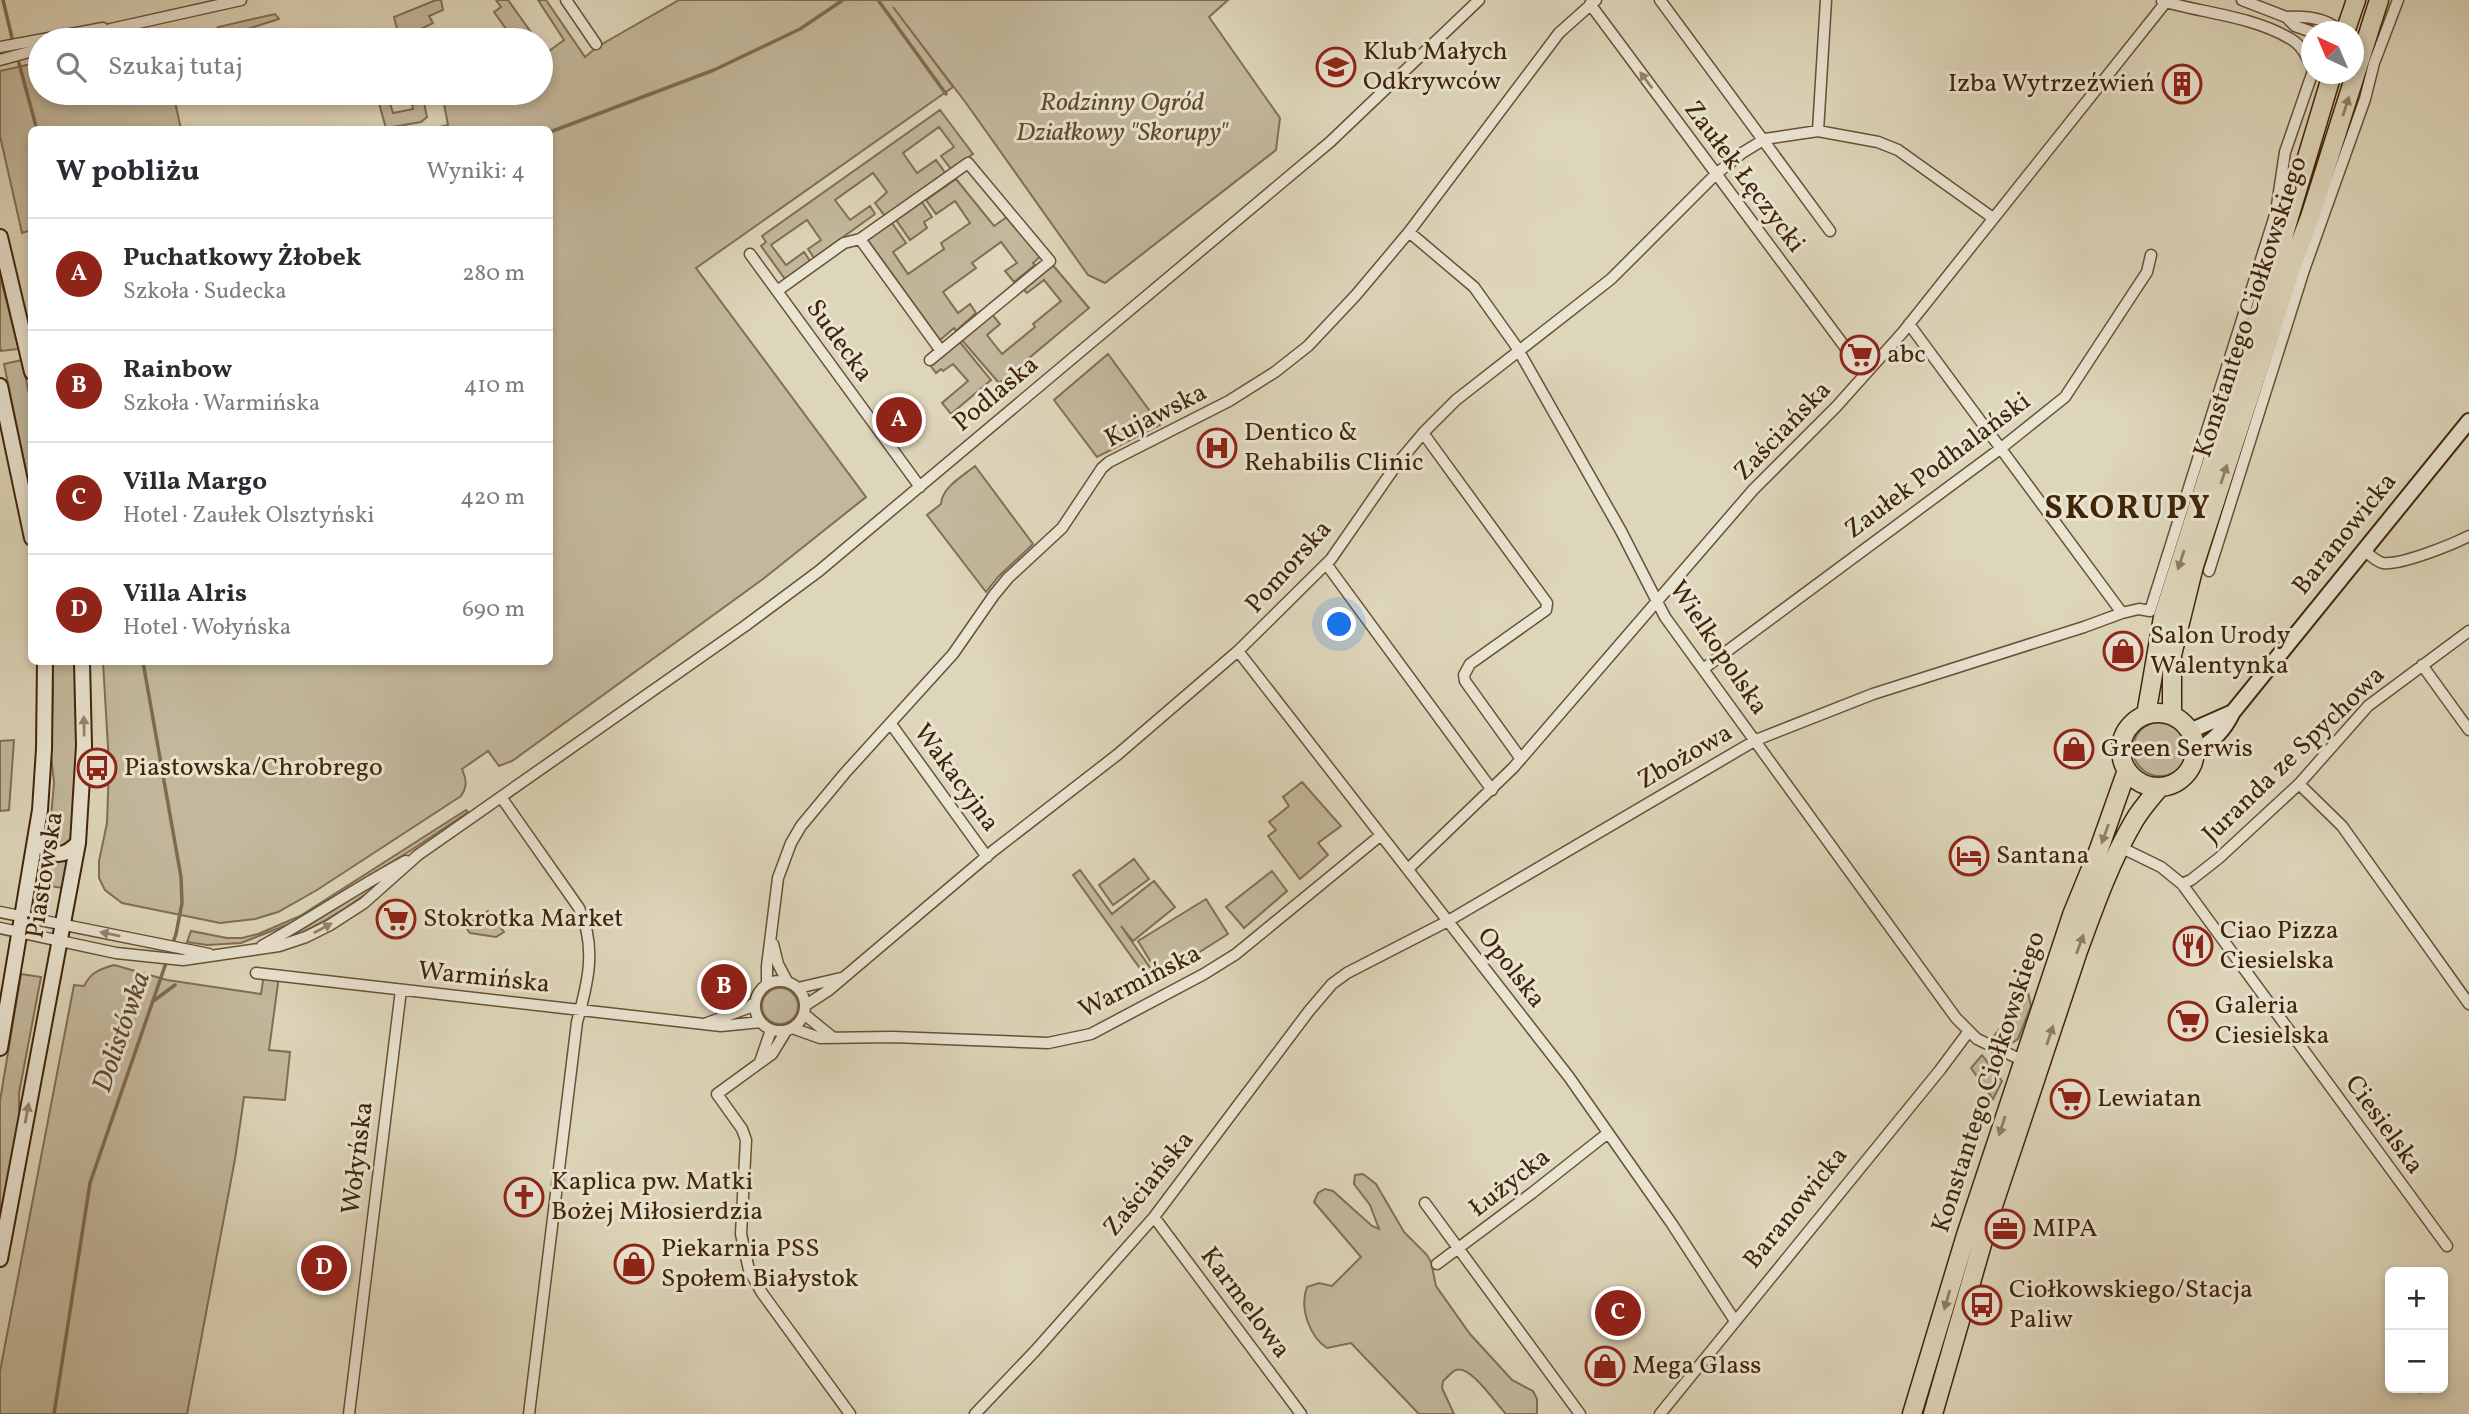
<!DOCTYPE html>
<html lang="pl">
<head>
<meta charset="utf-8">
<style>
  :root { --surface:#fff; --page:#f2f2f3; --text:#2b2b33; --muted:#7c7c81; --line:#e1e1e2; --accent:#8f2418 }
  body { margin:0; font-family:Vollkorn,serif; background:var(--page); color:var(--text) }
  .controls { position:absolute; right:21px; bottom:21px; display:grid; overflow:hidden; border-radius:10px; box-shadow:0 4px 10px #0003 }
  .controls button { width:63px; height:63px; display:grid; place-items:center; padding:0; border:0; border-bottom:2px solid var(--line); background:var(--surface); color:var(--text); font:35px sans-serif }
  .compass { position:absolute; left:2301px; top:21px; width:63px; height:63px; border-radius:50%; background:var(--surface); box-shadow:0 4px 10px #0003; rotate:316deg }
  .you { position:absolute; left:1340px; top:625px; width:24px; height:24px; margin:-18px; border:5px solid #fff; border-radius:50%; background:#1a73e8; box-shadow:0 0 0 10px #1a73e833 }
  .badge { display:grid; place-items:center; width:46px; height:46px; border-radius:50%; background:var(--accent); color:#fff; font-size:23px; font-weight:700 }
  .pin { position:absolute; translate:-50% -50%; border:4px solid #fff; box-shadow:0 2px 7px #0006 }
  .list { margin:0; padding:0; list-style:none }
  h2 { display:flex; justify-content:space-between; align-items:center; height:91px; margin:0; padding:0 28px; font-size:30px }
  h2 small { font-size:23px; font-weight:400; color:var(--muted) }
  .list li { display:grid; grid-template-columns:46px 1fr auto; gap:21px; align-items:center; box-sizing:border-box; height:112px; padding:0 28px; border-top:2px solid var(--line) }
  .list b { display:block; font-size:26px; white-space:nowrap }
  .list p { margin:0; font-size:23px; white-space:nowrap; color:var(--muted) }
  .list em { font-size:23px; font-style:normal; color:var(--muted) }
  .icon { flex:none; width:38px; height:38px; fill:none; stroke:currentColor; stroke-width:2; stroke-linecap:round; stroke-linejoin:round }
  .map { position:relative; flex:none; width:2469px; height:1414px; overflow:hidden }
  .search { position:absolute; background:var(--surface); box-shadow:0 4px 10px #0003; left:28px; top:28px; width:525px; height:77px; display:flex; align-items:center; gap:18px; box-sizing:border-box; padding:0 24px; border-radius:38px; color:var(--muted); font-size:26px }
  .panel { position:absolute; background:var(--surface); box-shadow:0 4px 10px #0003; left:28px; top:126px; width:525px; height:539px; border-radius:10px }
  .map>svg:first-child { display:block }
  .green { fill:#c3b89c; stroke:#826e52; stroke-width:2 }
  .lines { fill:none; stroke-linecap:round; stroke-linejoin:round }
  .stream { stroke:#7f6b4e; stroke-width:3.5 }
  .street-casing { stroke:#685134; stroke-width:13 }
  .secondary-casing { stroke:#412507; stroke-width:18 }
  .highway-casing { stroke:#412507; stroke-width:21 }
  .street { stroke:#eae4d2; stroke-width:10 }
  .secondary { stroke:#eae4d2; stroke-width:14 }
  .highway { stroke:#ded6ba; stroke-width:18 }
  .oneway { fill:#96846c }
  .oneway2 { fill:#907e60 }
  .labels { text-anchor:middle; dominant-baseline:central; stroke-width:6; stroke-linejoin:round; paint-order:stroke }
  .poi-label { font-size:26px; fill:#412507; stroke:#eae4d2; text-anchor:start }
  .park-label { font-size:26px; font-style:italic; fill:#624a2c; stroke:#eae4d2 }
  .street-label { font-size:26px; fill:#412507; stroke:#eae4d2 }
  .water-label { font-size:28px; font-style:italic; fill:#60482a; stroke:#eae4d2 }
  .district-label { font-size:33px; font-weight:bold; letter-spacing:2px; fill:#412507; stroke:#eae4d2 }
</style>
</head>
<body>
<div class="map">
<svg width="2469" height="1414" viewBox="0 0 2469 1414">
  <rect width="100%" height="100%" fill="#ded6ba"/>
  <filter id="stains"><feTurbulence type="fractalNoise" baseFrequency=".00286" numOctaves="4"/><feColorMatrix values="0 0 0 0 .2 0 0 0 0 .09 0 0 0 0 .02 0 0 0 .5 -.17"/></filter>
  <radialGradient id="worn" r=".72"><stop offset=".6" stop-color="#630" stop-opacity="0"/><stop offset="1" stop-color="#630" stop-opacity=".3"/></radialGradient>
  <path class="green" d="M436,0H441L443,10L429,16L433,23L411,34L413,40H400L394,17Z
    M496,0H508L533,35L526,40H485L506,29L494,12L501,7Z
    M538,0H546L585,57L597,47L679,0H1228L1209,17L1280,118L1276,150L1105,283L1088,275L966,103L893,7L953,87L696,268L866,497L763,579L512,761L499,766L488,751L462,769C466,779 468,786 461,796L317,890L278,912L255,919L220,923L122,903L105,890L99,878V861L107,823L109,764L103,662H550V130H439V127L448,125L442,93H541V57L564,40Z
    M275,14L279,19L219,38L216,31L218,27Z
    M40,62V93H173L181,129L32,130L31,230L22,233L0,136V71Z
    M376,93H387L393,113L413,109L410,93H422L427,117L421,122L386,128Z
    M940,110L973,154L951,169L941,156L954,147L939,127L903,153L917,173L936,160L946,174L885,216L875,203L887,192L873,173L835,200L850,220L870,206L875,214L814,258L808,249L821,240L807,220L771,245L786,265L804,252L810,261L785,279L761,246L766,242L762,236Z
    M956,179L994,226L1007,217L1041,256L1033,263L1035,265L1014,282L1005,271L1017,263L1001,242L972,263L976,268L943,292L958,313L970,304L976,313L956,331L954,328L940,340L867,239L892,223L906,243L893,252L908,274L944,249L941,243L970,223L955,201L936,214L926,200Z
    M922,202L932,217L924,222L927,228L910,240L896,220Z
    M1051,263L1089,308L999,383L961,339L991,313L1000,324L987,335L1002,354L1035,327L1033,324L1061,301L1044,280L1027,293L1022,288Z
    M0,276L19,349L1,351L0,346Z
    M959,341L991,380L951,414L942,403L968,381L953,364L943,371L941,369L936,373L930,365Z
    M1108,354L1160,425L1097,457L1054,400Z
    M22,360L31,404V496L4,364Z
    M975,466L1033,544L998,577L986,592L927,515L941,504C942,487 963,476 975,466Z
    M51,662H74L78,698L76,791L70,842L66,846L58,847L49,840L54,783L51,755L53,688Z
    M2133 749a27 27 0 1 1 54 0a27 27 0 1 1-54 0Z
    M14,740L9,810L0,811V741Z
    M1302,782L1341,826L1318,843L1328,855L1300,879L1268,836L1276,830L1269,822L1289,806L1283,797Z
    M466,810L468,812L413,849L292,923L241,943L207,945L187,942L191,931L227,938H242L258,934L300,916Z
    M46,856L59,861L69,858L63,888L41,885Z
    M1134,859L1149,879L1113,905L1099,885Z
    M1080,870L1112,914L1154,881L1175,907L1133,941L1121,926L1156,976L1149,981L1073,875Z
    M1272,871L1287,891L1244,928L1226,907Z
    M387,876L388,877C357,902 326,923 289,938V936Z
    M1206,899L1228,934L1160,977L1138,941Z
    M488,911L504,932L496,937L470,933L465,926Z
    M114,965L167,980L261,994L264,974L279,976L269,1050L290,1052L285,1100L244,1097L235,1159L187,1414H0V1371L74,985L84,986C91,972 100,969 114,965Z
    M21,974L41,977L19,1093V1126L0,1216V1101Z
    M762 1006a18 18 0 1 1 36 0a18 18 0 1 1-36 0Z
    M2028,992L2031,1006L2018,1039L2010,1044L1994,1036Z
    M1982,1055L2002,1081L1993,1099L1971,1068Z
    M1363,1174L1376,1184L1404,1232L1427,1255L1431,1262L1436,1286L1470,1334L1512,1380L1533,1391L1537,1399V1414H1506C1496,1404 1471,1365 1456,1370C1452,1371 1447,1378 1443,1381L1442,1388L1454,1414H1419L1351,1343L1327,1348C1310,1337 1299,1308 1307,1287L1319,1283L1332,1286L1361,1257L1314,1202L1318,1193L1325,1189L1333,1191L1372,1226L1379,1229L1370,1205L1354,1184L1355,1175Z"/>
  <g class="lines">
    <path class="stream" d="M3,0L13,42
      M878,0L946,94
      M17,56L37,130
      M550,132L714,70L800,29L843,0
      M152,1002L175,985
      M2420,1392L2421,1388
      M54,1414L90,1183L176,934L182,903L181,877L143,662"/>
    <defs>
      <path id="street" d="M566,0L596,44
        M1660,0L1830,231
        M2242,0L2286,17L2295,26L2312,32
        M2162,1C2203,13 2251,16 2289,38C2301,44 2307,56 2312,68
        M1590,4L1865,374
        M2286,17C2304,16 2328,17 2340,32
        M76,40L111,29L241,0
        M0,47L103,28
        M0,60L40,49
        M1818,131L1826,0
        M1409,232L1474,287L1516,346L1621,531L1665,617L1956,1018L1977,1039L2024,1061
        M750,254L920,487
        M777,291L844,243L860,239L968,163L1050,261L941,351L860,239
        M1909,324L2122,613
        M930,360L941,351
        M1423,433L1547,603L1546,610L1470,664L1464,675L1465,681L1521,759
        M2364,550C2369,554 2375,561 2383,563C2402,565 2451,545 2469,536
        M1327,565L1492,790
        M2209,571L2304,270L2365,99L2374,63L2398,0
        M1238,651L1569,1077L1672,1224L1735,1321
        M2422,665L2469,730
        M1703,669L2000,449L2065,397L2147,272L2151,255
        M891,724L987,857
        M2299,784L2342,826L2469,1004
        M501,797L579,908C597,947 588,983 577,1022L529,1414
        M2120,847L2161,867L2182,884L2447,1246
        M1408,869L1513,768L1753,490L1836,407L1903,332L2166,2
        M2182,884L2191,880L2219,858L2299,784L2368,706L2469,631
        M0,912L209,954
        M0,928L116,953L183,960L279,946L306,937L330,925L364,903L418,855L745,626L819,571L1330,142L1479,0
        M773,944L778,964L787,981
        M262,946C311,919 357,887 406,861
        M256,973L721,1026L761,1022
        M755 1006a25 25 0 1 1 50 0a25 25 0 1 1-50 0Z
        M767,984V966L778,878L791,843L801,826L845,773L953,654L994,595L1008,578L1062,528L1102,468L1109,462L1229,401L1275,372L1308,346L1356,295L1409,232L1559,33L1596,0
        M798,988L841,978
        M806,1005L829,990L993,851L1117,755L1238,651L1331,559L1397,464L1425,431L1456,400L1611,279L1716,174L1742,153L1765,139L1818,131L1878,142L1898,150L1993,218
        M804,1014L831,1036
        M707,1023L748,1008L755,1002
        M792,1028L820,1038L893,1037L1048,1043L1091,1034L1204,974L1236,954L1381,835
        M786,1031L772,1054L717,1094L742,1129L746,1140L741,1234L749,1270L762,1293L850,1414
        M760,1062L771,1030
        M1425,1203L1580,1414
        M1154,1217L1301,1414
        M1437,1264L1532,1193L1608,1133
        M349,1414L401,990
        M975,1414L1035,1351L1154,1217L1309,1011L1332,984L1347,973L1448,921L1756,740L1873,694L2084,627L2122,613L2139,609L2150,611L2276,212L2285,152L2312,74
        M1660,1414L1940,1070L1969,1031"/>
      <path id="secondary" d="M0,237L32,372
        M0,386L32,538
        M2190,731L2233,712
        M2195,752C2213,741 2224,731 2233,712L2469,421
        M36,834C46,856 61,861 78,843
        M0,1048L40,810L44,749L45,662
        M0,1259L78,843L84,746L82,662"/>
      <path id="highway" d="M2345,32L2356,0
        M2121 750a37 37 0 1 1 74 0a37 37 0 1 1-74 0Z
        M2146,715L2163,617L2278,254L2332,74
        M2172,715V655L2194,566L2294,259L2310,217L2379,0
        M1912,1414L1966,1235L2072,915L2099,849L2127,770
        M1933,1414L1993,1206L2078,951C2094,907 2110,862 2134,821C2141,809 2151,798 2160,787"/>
    </defs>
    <use href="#street" class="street-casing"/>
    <use href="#secondary" class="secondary-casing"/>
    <use href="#highway" class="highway-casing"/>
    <use href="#street" class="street"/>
    <use href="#secondary" class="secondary"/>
    <use href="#highway" class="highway"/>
  </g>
  <defs><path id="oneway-solid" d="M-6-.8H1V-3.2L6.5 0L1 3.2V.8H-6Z" transform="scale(1.75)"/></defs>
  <g class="oneway">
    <use href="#oneway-solid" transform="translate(1646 80) rotate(-127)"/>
    <use href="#oneway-solid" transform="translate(84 726) rotate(-91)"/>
    <use href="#oneway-solid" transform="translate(323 928) rotate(-28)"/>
    <use href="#oneway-solid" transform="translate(110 934) rotate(-169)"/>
    <use href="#oneway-solid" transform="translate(27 1113) rotate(-80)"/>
  </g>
  <g class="oneway2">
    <use href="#oneway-solid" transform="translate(2346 106) rotate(-72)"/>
    <use href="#oneway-solid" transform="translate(2224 474) rotate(-72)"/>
    <use href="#oneway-solid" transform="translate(2181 560) rotate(108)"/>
    <use href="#oneway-solid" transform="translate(2105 834) rotate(110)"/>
    <use href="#oneway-solid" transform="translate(2080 944) rotate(-70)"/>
    <use href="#oneway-solid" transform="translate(2050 1035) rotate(-72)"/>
    <use href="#oneway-solid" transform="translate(2002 1126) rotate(108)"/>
    <use href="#oneway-solid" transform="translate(1947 1300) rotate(106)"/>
  </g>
  <defs>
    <symbol id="school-ring" viewBox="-11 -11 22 22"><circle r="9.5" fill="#eae4d2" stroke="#8f2418" stroke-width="1.5"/><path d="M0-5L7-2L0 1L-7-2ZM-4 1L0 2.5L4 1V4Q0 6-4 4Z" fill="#8f2418"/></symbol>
    <symbol id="building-ring" viewBox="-11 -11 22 22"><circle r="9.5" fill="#eae4d2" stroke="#8f2418" stroke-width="1.5"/><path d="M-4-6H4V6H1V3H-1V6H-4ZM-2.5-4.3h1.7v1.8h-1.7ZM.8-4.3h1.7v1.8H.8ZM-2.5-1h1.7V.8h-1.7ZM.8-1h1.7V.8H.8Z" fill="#8f2418"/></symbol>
    <symbol id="supermarket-ring" viewBox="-11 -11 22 22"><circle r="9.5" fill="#eae4d2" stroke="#8f2418" stroke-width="1.5"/><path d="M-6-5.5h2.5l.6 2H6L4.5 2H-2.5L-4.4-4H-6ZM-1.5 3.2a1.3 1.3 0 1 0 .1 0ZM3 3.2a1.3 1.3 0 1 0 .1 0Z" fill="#8f2418"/></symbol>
    <symbol id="hospital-ring" viewBox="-11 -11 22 22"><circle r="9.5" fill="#eae4d2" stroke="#8f2418" stroke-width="1.5"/><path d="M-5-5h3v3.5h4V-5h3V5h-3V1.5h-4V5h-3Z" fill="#8f2418"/></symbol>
    <symbol id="shop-ring" viewBox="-11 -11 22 22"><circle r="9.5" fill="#eae4d2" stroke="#8f2418" stroke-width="1.5"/><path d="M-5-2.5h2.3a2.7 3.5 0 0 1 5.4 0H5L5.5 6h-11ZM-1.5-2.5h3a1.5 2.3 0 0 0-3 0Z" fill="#8f2418"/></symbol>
    <symbol id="bus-ring" viewBox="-11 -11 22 22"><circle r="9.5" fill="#eae4d2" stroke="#8f2418" stroke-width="1.5"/><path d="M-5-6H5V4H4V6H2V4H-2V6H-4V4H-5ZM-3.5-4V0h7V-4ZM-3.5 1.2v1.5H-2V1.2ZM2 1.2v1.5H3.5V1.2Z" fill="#8f2418"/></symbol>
    <symbol id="hotel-ring" viewBox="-11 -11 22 22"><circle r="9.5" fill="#eae4d2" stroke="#8f2418" stroke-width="1.5"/><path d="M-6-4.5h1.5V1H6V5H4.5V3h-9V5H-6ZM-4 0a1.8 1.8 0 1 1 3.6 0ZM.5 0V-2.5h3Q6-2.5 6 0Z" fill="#8f2418"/></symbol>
    <symbol id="restaurant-ring" viewBox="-11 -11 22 22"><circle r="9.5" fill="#eae4d2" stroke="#8f2418" stroke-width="1.5"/><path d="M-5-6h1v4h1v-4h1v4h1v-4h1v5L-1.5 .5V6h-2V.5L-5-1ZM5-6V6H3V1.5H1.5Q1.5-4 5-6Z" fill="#8f2418"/></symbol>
    <symbol id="church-ring" viewBox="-11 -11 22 22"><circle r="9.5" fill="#eae4d2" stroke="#8f2418" stroke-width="1.5"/><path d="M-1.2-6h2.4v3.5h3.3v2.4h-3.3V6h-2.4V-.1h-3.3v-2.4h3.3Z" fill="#8f2418"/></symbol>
    <symbol id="office-ring" viewBox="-11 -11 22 22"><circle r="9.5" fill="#eae4d2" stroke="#8f2418" stroke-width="1.5"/><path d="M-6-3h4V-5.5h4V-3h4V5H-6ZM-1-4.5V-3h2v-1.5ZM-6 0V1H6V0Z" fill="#8f2418"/></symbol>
  </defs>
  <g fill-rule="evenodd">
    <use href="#school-ring" x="1314" y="45" width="44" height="44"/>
    <use href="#building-ring" x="2160" y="62" width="44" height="44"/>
    <use href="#supermarket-ring" x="1838" y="333" width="44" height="44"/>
    <use href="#hospital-ring" x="1195" y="426" width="44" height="44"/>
    <use href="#shop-ring" x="2101" y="629" width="44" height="44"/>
    <use href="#shop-ring" x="2052" y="727" width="44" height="44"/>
    <use href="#bus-ring" x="75" y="746" width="44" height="44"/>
    <use href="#hotel-ring" x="1947" y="834" width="44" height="44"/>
    <use href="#supermarket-ring" x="374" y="897" width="44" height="44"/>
    <use href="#restaurant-ring" x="2171" y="924" width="44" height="44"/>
    <use href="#supermarket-ring" x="2166" y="999" width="44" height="44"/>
    <use href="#supermarket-ring" x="2048" y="1077" width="44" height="44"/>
    <use href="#church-ring" x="502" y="1175" width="44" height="44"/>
    <use href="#office-ring" x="1983" y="1207" width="44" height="44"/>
    <use href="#shop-ring" x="612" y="1242" width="44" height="44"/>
    <use href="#bus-ring" x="1960" y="1283" width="44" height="44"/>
    <use href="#shop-ring" x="1583" y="1344" width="44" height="44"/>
  </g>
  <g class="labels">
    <g class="poi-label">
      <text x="1363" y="52">Klub Małych<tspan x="1363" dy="30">Odkrywców</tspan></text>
      <text x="2155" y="84" text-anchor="end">Izba Wytrzeźwień</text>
      <text x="1887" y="355">abc</text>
      <text x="1244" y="433">Dentico &amp;<tspan x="1244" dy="30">Rehabilis Clinic</tspan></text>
      <text x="2150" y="636">Salon Urody<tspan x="2150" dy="30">Walentynka</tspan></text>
      <text x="2101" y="749">Green Serwis</text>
      <text x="124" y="768">Piastowska/Chrobrego</text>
      <text x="1996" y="856">Santana</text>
      <text x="423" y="919">Stokrotka Market</text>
      <text x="2220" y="931">Ciao Pizza<tspan x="2220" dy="30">Ciesielska</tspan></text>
      <text x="2215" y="1006">Galeria<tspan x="2215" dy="30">Ciesielska</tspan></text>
      <text x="2097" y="1099">Lewiatan</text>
      <text x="551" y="1182">Kaplica pw. Matki<tspan x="551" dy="30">Bożej Miłosierdzia</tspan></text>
      <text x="2032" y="1229">MIPA</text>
      <text x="661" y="1249">Piekarnia PSS<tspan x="661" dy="30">Społem Białystok</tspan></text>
      <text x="2009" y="1290">Ciołkowskiego/Stacja<tspan x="2009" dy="30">Paliw</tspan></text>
      <text x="1632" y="1366">Mega Glass</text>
    </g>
    <g class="park-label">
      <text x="1122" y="103">Rodzinny Ogród<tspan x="1122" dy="30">Działkowy "Skorupy"</tspan></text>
    </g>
    <g class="street-label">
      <text transform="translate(1744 177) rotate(53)">Zaułek Łęczycki</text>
      <text transform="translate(2251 307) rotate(-72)">Konstantego Ciołkowskiego</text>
      <text transform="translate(839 341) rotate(54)">Sudecka</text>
      <text transform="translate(996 394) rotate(-40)">Podlaska</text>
      <text transform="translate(1156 416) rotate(-27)">Kujawska</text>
      <text transform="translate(1783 431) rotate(-46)">Zaściańska</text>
      <text transform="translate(1938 466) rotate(-37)">Zaułek Podhalański</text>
      <text transform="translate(2345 534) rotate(-51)">Baranowicka</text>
      <text transform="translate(1289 567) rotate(-48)">Pomorska</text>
      <text transform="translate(1718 648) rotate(56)">Wielkopolska</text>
      <text transform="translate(2294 755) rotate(-44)">Juranda ze Spychowa</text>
      <text transform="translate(1685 757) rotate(-30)">Zbożowa</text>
      <text transform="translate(956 778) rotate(54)">Wakacyjna</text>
      <text transform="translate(45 875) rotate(-81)">Piastowska</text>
      <text transform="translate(1511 968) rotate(52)">Opolska</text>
      <text transform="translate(484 978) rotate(6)">Warmińska</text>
      <text transform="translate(1140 982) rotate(-27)">Warmińska</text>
      <text transform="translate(1989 1082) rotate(-72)">Konstantego Ciołkowskiego</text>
      <text transform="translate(2384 1125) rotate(54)">Ciesielska</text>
      <text transform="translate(358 1158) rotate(-83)">Wołyńska</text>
      <text transform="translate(1510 1183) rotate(-38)">Łużycka</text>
      <text transform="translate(1149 1184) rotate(-51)">Zaściańska</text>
      <text transform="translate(1796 1208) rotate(-51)">Baranowicka</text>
      <text transform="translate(1245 1303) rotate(53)">Karmelowa</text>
    </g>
    <g class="water-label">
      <text transform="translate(122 1032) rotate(-71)">Dolistówka</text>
    </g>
    <g class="district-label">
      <text x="2128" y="510">SKORUPY</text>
    </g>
  </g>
  <rect width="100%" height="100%" filter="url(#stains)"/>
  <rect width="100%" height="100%" fill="url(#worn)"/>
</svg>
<div class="controls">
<button>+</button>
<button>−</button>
</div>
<svg class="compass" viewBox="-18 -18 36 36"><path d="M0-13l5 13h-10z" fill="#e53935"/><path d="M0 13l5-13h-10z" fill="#7c7c81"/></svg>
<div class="you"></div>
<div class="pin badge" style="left:899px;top:420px">A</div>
<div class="pin badge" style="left:724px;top:987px">B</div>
<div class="pin badge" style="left:1618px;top:1313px">C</div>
<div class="pin badge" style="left:324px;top:1268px">D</div>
<div class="search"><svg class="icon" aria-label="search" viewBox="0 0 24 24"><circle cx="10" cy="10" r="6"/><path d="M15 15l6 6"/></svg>Szukaj tutaj</div>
<section class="panel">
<h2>W pobliżu<small>Wyniki: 4</small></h2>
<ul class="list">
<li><span class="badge">A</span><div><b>Puchatkowy Żłobek</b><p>Szkoła · Sudecka</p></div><em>280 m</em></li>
<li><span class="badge">B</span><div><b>Rainbow</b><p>Szkoła · Warmińska</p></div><em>410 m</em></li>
<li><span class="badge">C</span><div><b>Villa Margo</b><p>Hotel · Zaułek Olsztyński</p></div><em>420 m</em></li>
<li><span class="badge">D</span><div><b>Villa Alris</b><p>Hotel · Wołyńska</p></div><em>690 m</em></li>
</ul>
</section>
</div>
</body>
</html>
